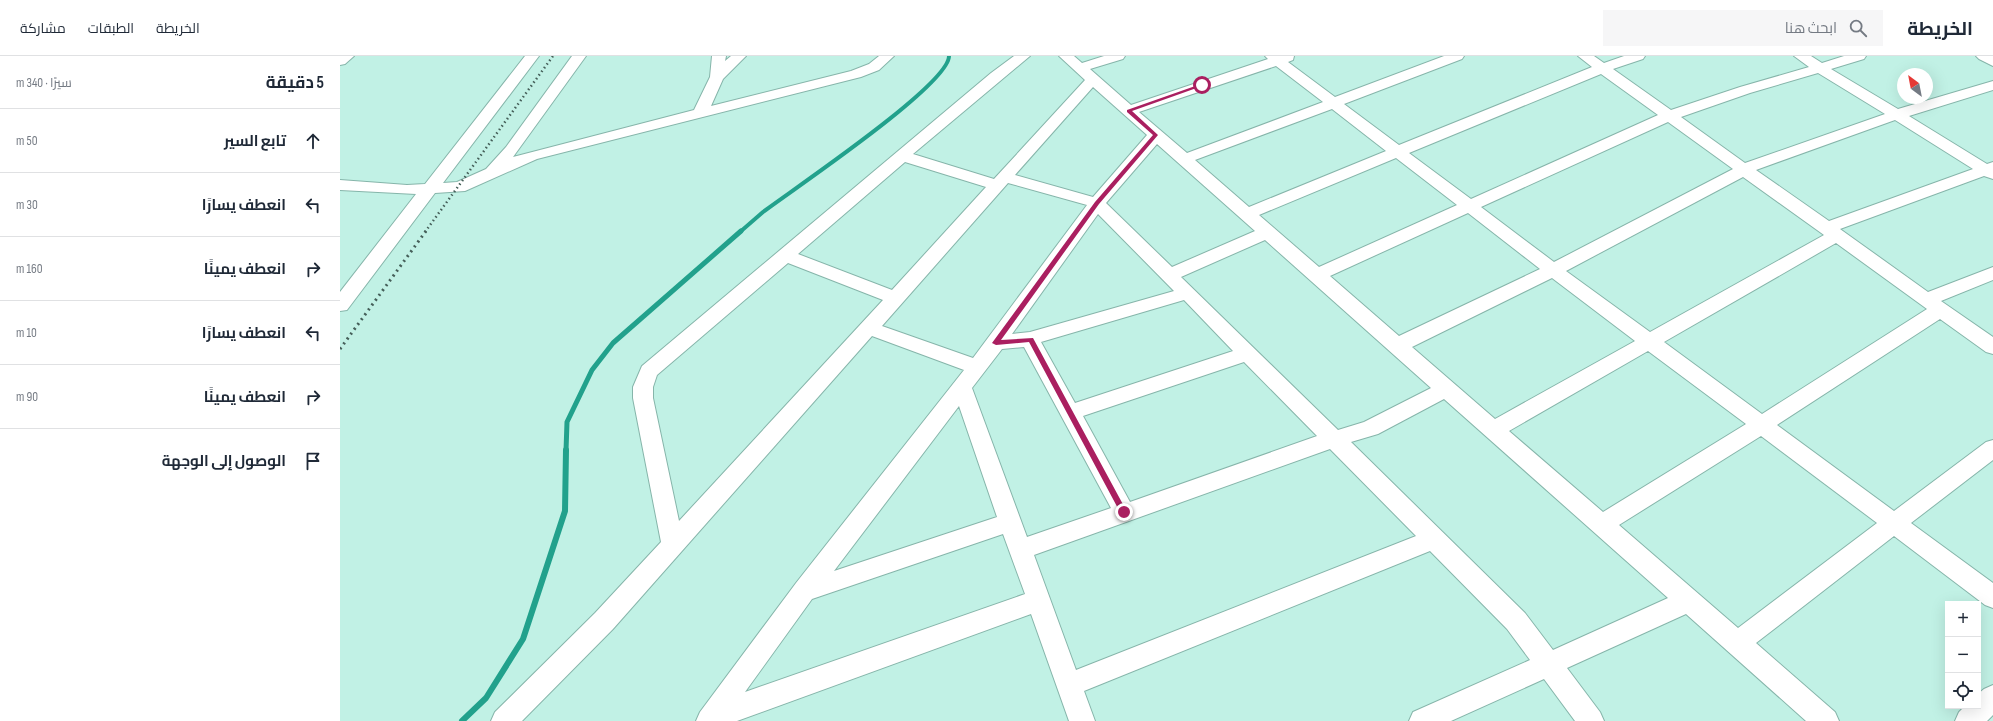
<!DOCTYPE html>
<html lang="ar">
<head>
<meta charset="utf-8">
<style>
  :root { --surface:#fff; --page:#f6f6f7; --text:#1f2937; --muted:#747a83; --line:#e0e1e3 }
  body { margin:0; font-family:"Sofia Sans Condensed",Cairo,sans-serif; background:var(--page); color:var(--text); direction:rtl }
  .controls { position:absolute; right:12px; bottom:12px; display:grid; overflow:hidden; border-radius:0px; box-shadow:0 4px 16px #0002 }
  .controls button { width:36px; height:36px; display:grid; place-items:center; padding:0; border:0; border-bottom:1px solid var(--line); background:var(--surface); color:var(--text); font:20px sans-serif }
  .compass { position:absolute; left:1557px; top:12px; width:36px; height:36px; border-radius:50%; background:var(--surface); box-shadow:0 4px 16px #0002; rotate:328deg }
  .stop { position:absolute; width:12px; height:12px; margin:-9px; border:3px solid #aa1f60; border-radius:50%; background:#fff }
  .stop.end { background:#aa1f60; border-color:#fff; box-shadow:0 1px 4px #0008 }
  .list { margin:0; padding:0; list-style:none }
  h2 { display:flex; justify-content:space-between; align-items:center; height:52px; margin:0; padding:0 16px; font-size:17px }
  h2 small { font-size:13px; font-weight:400; color:var(--muted) }
  .list li { display:grid; grid-template-columns:26px 1fr auto; gap:12px; align-items:center; box-sizing:border-box; height:64px; padding:0 16px; border-top:1px solid var(--line) }
  .list b { display:block; font-size:15px; white-space:nowrap }
  .list em { font-size:13px; font-style:normal; color:var(--muted) }
  .icon { flex:none; width:22px; height:22px; fill:none; stroke:currentColor; stroke-width:2; stroke-linecap:round; stroke-linejoin:round }
  .map { position:relative; flex:none; width:1653px; height:665px; overflow:hidden; direction:ltr }
  header { display:flex; align-items:center; gap:24px; box-sizing:border-box; height:56px; padding:0 20px; background:var(--surface); border-bottom:1px solid var(--line) }
  header strong { font-size:19px }
  nav { display:flex; gap:22px; margin-inline-start:auto; font-size:14px }
  .search { width:280px; height:36px; background:var(--page); display:flex; align-items:center; gap:10px; box-sizing:border-box; padding:0 14px; border-radius:0px; color:var(--muted); font-size:15px }
  main { display:flex }
  aside { flex:1; background:var(--surface) }
  .map>svg:first-child { display:block }
  .lines { fill:none; stroke-linecap:round; stroke-linejoin:round }
  .stream-far2 { stroke:#22a18c; stroke-width:4 }
  .stream-far1 { stroke:#22a18c; stroke-width:5 }
  .stream { stroke:#22a18c; stroke-width:6 }
  .street-casing { stroke:#86b5aa; stroke-width:2 }
  .secondary-casing { stroke:#86b5aa; stroke-width:2 }
  .street { fill:#fff; fill-rule:evenodd }
  .secondary { fill:#fff; fill-rule:evenodd }
  .rail-far1 { stroke:#455f59; stroke-width:2.5; stroke-dasharray:1.5 3; stroke-linecap:butt }
  .rail { stroke:#455f59; stroke-width:3; stroke-dasharray:2 4; stroke-linecap:butt }
  .route { fill:#aa1f60 }
</style>
</head>
<body>
<header>
<strong>الخريطة</strong>
<div class="search"><svg class="icon" aria-label="search" viewBox="0 0 24 24"><circle cx="10" cy="10" r="6"/><path d="M15 15l6 6"/></svg>ابحث هنا</div>
<nav><a>الخريطة</a><a>الطبقات</a><a>مشاركة</a></nav>
</header>
<main>
<div class="map">
<svg width="1653" height="665" viewBox="0 0 1653 665">
  <rect width="100%" height="100%" fill="#c1f1e5"/>
  <g class="lines">
    <path class="stream-far2" d="M400,176C407,170 415,163 423,156C452,134 609,29 609,0"/>
    <path class="stream-far1" d="M226,395L227,366L252,314L273,287L401,175"/>
    <path class="stream" d="M122,665L146,642L183,583L225,455L226,394"/>
    <defs>
      <path id="street" d="M0,0H14L5,8L0,9Z
        M185,0H199L103,127L117,126L146,113L166,91L232,0H246L173,101L354,54L370,21L372,0H386L385,5L391,0H406L383,23L371,50L511,15L529,8L539,0H554L539,14L521,21L197,103L125,135L95,137L7,254L0,255V236L76,138L0,134V124L67,129L85,128Z
        M674,0H690L573,98L654,123L745,24L719,0H734L742,7L764,0H785L783,3L750,13L791,49L928,3L925,0H954L953,4L948,6L995,41L1104,0H1124L1122,3L1004,48L1059,89L1252,11L1238,0H1254L1264,7L1284,0H1305L1303,3L1273,13L1331,54L1400,31L1469,11L1454,0H1471L1482,7L1504,0H1526L1524,3L1491,13L1558,53L1653,25V34L1569,60L1647,108L1653,106V123L1644,120L1500,173L1588,236L1653,211V224L1601,245L1653,281V298L1646,296L1600,263L1437,369L1554,455L1646,386L1653,384V404L1571,467L1653,527V552L1645,549L1554,480L1416,587L1495,656L1499,665H1466L1346,558L1227,612L1260,656L1264,665H1235L1204,623L1111,665H1069L1073,656L1190,604L1167,573L1090,495L744,635L755,665H729L691,558L397,665H356L360,656L456,527L624,314L532,280L273,573L182,665H151L155,656L255,557L321,486L293,342V331L302,310L651,17ZM936,10L983,46L847,97L799,56ZM1478,17L1545,58L1405,107L1341,61L1410,37ZM1261,18L1318,59L1131,143L1069,97ZM753,31L807,79L753,141L675,119ZM992,53L1046,95L909,151L855,104ZM1555,64L1633,113L1489,165L1416,114ZM1328,66L1393,113L1214,206L1141,151ZM817,88L915,175L832,211L766,147ZM1056,102L1117,149L979,211L919,159ZM565,106L646,131L552,234L458,198ZM1403,121L1484,179L1310,276L1226,215ZM668,127L747,149L633,302L542,270ZM1128,157L1200,213L1059,280L990,220ZM758,158L834,235L690,276L672,278ZM925,184L1091,332L1024,366L998,374L841,221ZM1496,187L1587,253L1422,358L1324,286ZM448,207L543,244L339,465L313,342V331L317,319ZM1212,222L1295,285L1155,363L1072,291ZM844,244L893,295L735,347L701,286ZM684,291L771,452L687,481L632,332L662,293ZM1308,295L1406,368L1263,456L1169,375ZM904,306L977,380L790,446L743,360ZM1104,343L1328,542L1213,594L1185,557L1011,386L1038,378ZM619,350L657,461L494,515ZM1421,380L1537,467L1398,572L1279,469ZM990,393L1076,480L736,614L694,499ZM663,478L685,538L405,636L472,543Z
        M1653,629V659L1647,665H1615L1619,656L1625,650H1638V638L1644,633Z"/>
      <path id="secondary" d="M1636,0H1653V10L1639,3Z"/>
    </defs>
    <use href="#street" class="street-casing"/>
    <use href="#secondary" class="secondary-casing"/>
    <use href="#street" class="street"/>
    <use href="#secondary" class="secondary"/>
    <path class="rail-far1" d="M85,176L213,0"/>
    <path class="rail" d="M0,293L86,175"/>
  </g>
  <path class="route" d="M861,28L865,29L792,55L818,79L759,148L661,284L693,282L786,454L787,456L784,459L781,458L689,286L656,289L652,287L755,146L813,79L787,56V54Z"/>
</svg>
<div class="controls">
<button>+</button>
<button>−</button>
<button><svg class="icon" aria-label="locate" viewBox="0 0 24 24"><circle cx="12" cy="12" r="6"/><path d="M12 2v4M12 18v4M2 12h4M18 12h4"/></svg></button>
</div>
<svg class="compass" viewBox="-18 -18 36 36"><path d="M0-13l5 13h-10z" fill="#e53935"/><path d="M0 13l5-13h-10z" fill="#747a83"/></svg>
<div class="stop" style="left:862px;top:29px"></div>
<div class="stop end" style="left:784px;top:456px"></div>
</div>
<aside>
<h2>5 دقيقة<small>سيرًا · 340 m</small></h2>
<ul class="list">
<li><svg class="icon" aria-label="ahead" viewBox="0 0 24 24"><path d="M12 20V5M6 11l6-6 6 6"/></svg><div><b>تابع السير</b></div><em>50 m</em></li>
<li><svg class="icon" aria-label="left" viewBox="0 0 24 24"><path d="M17 20v-9H6M10 6l-5 5 5 5"/></svg><div><b>انعطف يسارًا</b></div><em>30 m</em></li>
<li><svg class="icon" aria-label="right" viewBox="0 0 24 24"><path d="M7 20v-9h11M14 6l5 5-5 5"/></svg><div><b>انعطف يمينًا</b></div><em>160 m</em></li>
<li><svg class="icon" aria-label="left" viewBox="0 0 24 24"><path d="M17 20v-9H6M10 6l-5 5 5 5"/></svg><div><b>انعطف يسارًا</b></div><em>10 m</em></li>
<li><svg class="icon" aria-label="right" viewBox="0 0 24 24"><path d="M7 20v-9h11M14 6l5 5-5 5"/></svg><div><b>انعطف يمينًا</b></div><em>90 m</em></li>
<li><svg class="icon" aria-label="arrive" viewBox="0 0 24 24"><path d="M6 21V4h12l-3 4 3 4H6"/></svg><div><b>الوصول إلى الوجهة</b></div></li>
</ul>
</aside>
</main>
</body>
</html>
